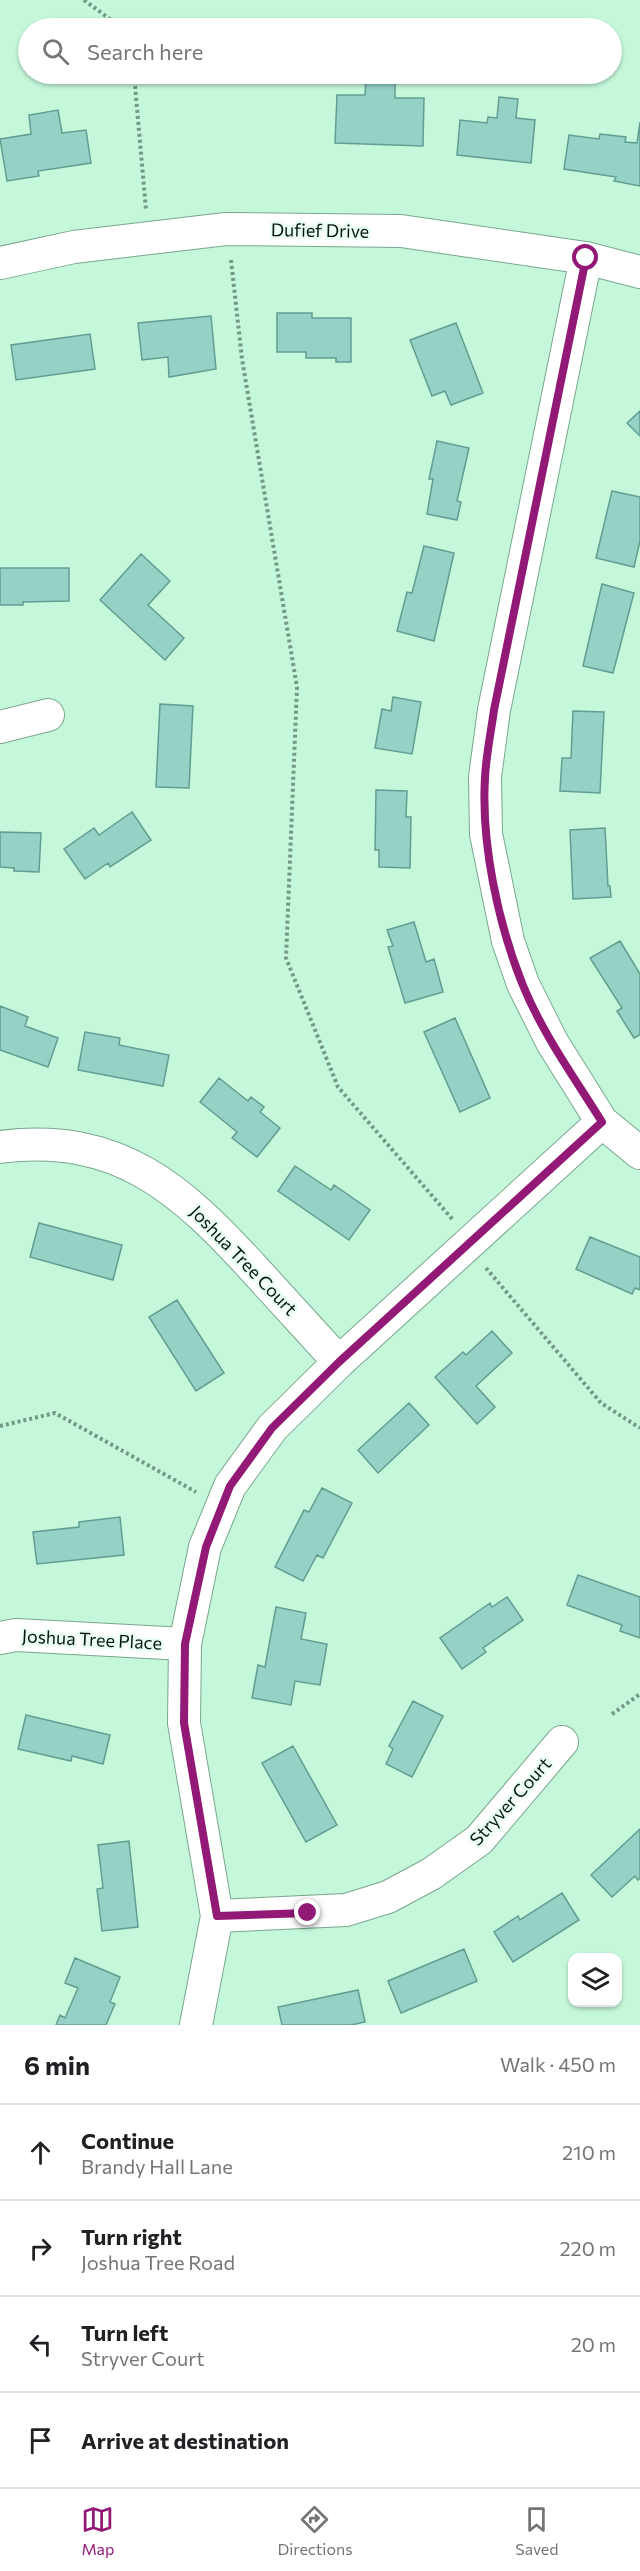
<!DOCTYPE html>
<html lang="en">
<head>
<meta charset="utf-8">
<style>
  :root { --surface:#fff; --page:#f6f6f6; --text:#202124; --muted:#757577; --line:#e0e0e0; --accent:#921976 }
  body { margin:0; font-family:Commissioner,sans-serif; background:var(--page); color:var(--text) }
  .controls { position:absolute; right:18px; bottom:18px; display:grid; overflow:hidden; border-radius:12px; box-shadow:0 2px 4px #0004 }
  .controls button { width:54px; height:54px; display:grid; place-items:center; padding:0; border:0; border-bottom:2px solid var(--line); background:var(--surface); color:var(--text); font:30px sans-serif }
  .stop { position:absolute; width:18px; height:18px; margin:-14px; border:4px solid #921976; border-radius:50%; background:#fff }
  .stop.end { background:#921976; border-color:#fff; box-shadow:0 2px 6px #0008 }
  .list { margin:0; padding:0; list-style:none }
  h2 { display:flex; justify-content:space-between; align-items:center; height:78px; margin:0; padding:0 24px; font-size:26px }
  h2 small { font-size:20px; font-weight:400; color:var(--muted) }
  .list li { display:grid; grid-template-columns:39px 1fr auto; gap:18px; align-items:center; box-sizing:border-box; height:96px; padding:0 24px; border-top:2px solid var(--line) }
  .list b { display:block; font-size:22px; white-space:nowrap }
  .list p { margin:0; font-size:20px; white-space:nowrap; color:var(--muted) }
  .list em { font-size:20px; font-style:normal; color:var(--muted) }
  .icon { flex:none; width:33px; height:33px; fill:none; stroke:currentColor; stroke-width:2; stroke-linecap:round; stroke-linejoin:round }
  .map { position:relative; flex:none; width:640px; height:2025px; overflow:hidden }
  .search { position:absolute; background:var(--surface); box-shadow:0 2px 4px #0004; left:18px; right:18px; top:18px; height:66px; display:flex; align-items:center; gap:15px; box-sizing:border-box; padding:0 21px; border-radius:33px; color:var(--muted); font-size:22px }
  .sheet { height:462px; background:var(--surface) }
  nav { display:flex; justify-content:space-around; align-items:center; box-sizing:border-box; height:84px; border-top:2px solid var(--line); background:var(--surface); font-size:16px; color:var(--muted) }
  nav a { display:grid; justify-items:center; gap:3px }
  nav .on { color:var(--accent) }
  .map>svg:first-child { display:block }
  .building { fill:#95d1c4; stroke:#629d91; stroke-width:1.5 }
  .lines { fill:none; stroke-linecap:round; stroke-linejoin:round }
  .minor-casing { stroke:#78a78d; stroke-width:34 }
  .path { stroke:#739884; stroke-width:4; stroke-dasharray:3 3; stroke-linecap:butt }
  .minor { stroke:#fff; stroke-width:32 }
  .route { stroke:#921976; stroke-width:8 }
  .labels { text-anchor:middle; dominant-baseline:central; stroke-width:5; stroke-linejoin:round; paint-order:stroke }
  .street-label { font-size:18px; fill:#05170e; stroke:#e9fdf1 }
</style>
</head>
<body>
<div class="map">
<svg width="640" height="2025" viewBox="0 0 640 2025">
  <rect width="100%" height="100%" fill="#c5f8db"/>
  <path class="building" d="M366,76L381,77V82H395V98H424L423,146L335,143L337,95H365Z
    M499,97L518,99L516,118L535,120L531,163L457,155L460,120L487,123L488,117L497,118Z
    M58,110L62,133L86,130L91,163L38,171L39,176L7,181L0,139L31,134L29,115Z
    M640,122V186L614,181L616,177L564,169L569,135L599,139L600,134L626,137L625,142L637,143Z
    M277,313H312V318H351V362H336V358H306V352H277Z
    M211,316L216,369L169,377L168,357L142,360L138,323Z
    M456,323L483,393L451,405L445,391L432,396L410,340Z
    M90,334L95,369L16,380L11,345Z
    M640,411V436L627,423Z
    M437,441L469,448L457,501L461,502L457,520L427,514L433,479H429Z
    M612,491L640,497V541L634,567L596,558Z
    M424,546L454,553L434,641L397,631L407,592L412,593Z
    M141,554L170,581L148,605L184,638L165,660L100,600Z
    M0,568H69V601L23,602V605H0Z
    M602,584L634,593L613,673L583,666Z
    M393,697L421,702L412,754L375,748L382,709L391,711Z
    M160,704L193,706L189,788L156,787Z
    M573,711L604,712L600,793L560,791L562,758H571Z
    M376,790L407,791L406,817H411L410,868L379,867V850H375Z
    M132,812L151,840L110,867L108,863L85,879L64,849L94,828L99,835Z
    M605,828L608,886H610L611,897L573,899L570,830Z
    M0,832L41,833L39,872L14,871V868L0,867Z
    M414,922L426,962L434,959L443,992L405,1003L388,947L393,946L387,930Z
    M620,941L640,974V1035L634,1038L617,1011L622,1008L590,958Z
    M0,1006L28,1017L25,1026L58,1038L48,1067L0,1050Z
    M455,1018L490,1098L460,1112L424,1032Z
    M85,1032L120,1038L119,1045L169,1055L163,1086L78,1070Z
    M219,1078L248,1101L251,1097L264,1107L260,1112L280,1128L257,1157L232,1138L237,1132L200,1102Z
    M295,1166L331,1190L334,1185L370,1210L349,1240L278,1191Z
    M39,1223L122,1245L113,1280L30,1257Z
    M590,1237L640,1257V1290L635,1288L632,1294L576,1269Z
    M177,1300L224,1373L196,1391L149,1317Z
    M492,1331L512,1353L476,1386L495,1407L477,1424L435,1377L463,1352L466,1355Z
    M409,1403L429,1425L378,1473L358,1450Z
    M322,1488L352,1503L323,1558L317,1555L303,1581L275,1567L304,1510L309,1512Z
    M120,1517L124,1555L37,1564L33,1532L79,1527V1522Z
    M578,1575L640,1597V1638L620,1631L622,1625L567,1605Z
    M507,1597L523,1620L483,1648L486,1652L462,1669L440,1638L490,1603L492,1607Z
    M276,1607L306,1613L301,1639L327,1644L320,1685L295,1681L291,1705L252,1698L258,1665L265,1667Z
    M413,1701L443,1716L412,1777L386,1764L393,1749L389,1746Z
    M26,1715L110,1735L103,1764L72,1756L71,1761L18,1749Z
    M293,1746L337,1825L306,1842L262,1763Z
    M640,1829V1878L638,1880L635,1876L612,1897L591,1875Z
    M129,1841L138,1927L102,1931L97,1889L103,1888L98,1845Z
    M562,1893L579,1920L513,1962L494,1932L518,1916L520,1920Z
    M464,1949L477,1981L401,2013L388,1981Z
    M75,1958L120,1977L110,2002L115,2004L106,2025H56L60,2015L65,2018L78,1988L65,1983Z
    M358,1990L365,2022L351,2025H282L278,2007Z"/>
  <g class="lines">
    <defs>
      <path id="minor" d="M586,258L494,710L485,777L486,834L508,941L523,984L552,1042L602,1122L640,1153
        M0,263L74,247L226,229L401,231L586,258L640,272
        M0,727L48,715
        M0,1147C119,1132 181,1189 255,1270C283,1301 311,1331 339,1362
        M0,1638L16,1635L185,1644
        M217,1916L346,1910L388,1897L431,1874L479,1840L562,1742
        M196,2025L217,1916L184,1723L185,1644L205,1547L230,1486L272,1428L339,1362L602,1122"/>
    </defs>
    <use href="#minor" class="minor-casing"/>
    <path class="path" d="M84,0L122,28
      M134,74L146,210
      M231,260L242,359L297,687L286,958L338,1087L453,1220
      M486,1268L601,1403L640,1428
      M0,1426L55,1413L196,1492
      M612,1714L640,1694"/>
    <use href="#minor" class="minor"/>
  </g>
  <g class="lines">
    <path class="route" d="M308,1913L217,1916L184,1723L185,1644L206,1547L230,1486L272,1428L339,1362L602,1122C574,1077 542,1033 522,983C498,923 481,843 485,778C486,755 491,732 494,710L586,258"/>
  </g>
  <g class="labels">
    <g class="street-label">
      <text transform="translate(320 230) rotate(1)">Dufief Drive</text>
      <text transform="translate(244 1260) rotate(46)">Joshua Tree Court</text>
      <text transform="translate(92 1639) rotate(3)">Joshua Tree Place</text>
      <text transform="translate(510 1801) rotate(-48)">Stryver Court</text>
    </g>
  </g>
</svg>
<div class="controls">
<button><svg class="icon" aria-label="layers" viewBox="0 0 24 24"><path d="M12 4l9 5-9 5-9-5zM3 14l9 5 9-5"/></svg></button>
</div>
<div class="stop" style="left:586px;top:258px"></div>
<div class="stop end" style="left:308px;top:1913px"></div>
<div class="search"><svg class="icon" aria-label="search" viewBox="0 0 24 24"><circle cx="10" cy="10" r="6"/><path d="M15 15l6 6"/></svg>Search here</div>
</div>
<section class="sheet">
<h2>6 min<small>Walk · 450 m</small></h2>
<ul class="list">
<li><svg class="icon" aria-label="ahead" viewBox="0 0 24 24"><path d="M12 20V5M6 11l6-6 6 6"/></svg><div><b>Continue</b><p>Brandy Hall Lane</p></div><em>210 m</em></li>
<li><svg class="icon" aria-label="right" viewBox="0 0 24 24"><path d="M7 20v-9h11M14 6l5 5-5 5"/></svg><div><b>Turn right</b><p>Joshua Tree Road</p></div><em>220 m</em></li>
<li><svg class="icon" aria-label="left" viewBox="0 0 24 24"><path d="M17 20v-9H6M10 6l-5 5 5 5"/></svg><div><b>Turn left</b><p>Stryver Court</p></div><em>20 m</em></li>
<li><svg class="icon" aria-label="arrive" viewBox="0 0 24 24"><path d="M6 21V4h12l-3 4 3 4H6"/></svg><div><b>Arrive at destination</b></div></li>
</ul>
</section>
<nav>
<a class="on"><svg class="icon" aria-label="map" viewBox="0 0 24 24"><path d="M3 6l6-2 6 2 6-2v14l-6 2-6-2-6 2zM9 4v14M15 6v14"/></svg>Map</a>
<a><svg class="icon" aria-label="directions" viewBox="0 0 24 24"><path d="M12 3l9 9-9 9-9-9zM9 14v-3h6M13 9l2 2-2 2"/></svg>Directions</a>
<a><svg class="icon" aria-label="saved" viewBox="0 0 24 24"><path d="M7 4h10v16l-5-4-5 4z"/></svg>Saved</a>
</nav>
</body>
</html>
